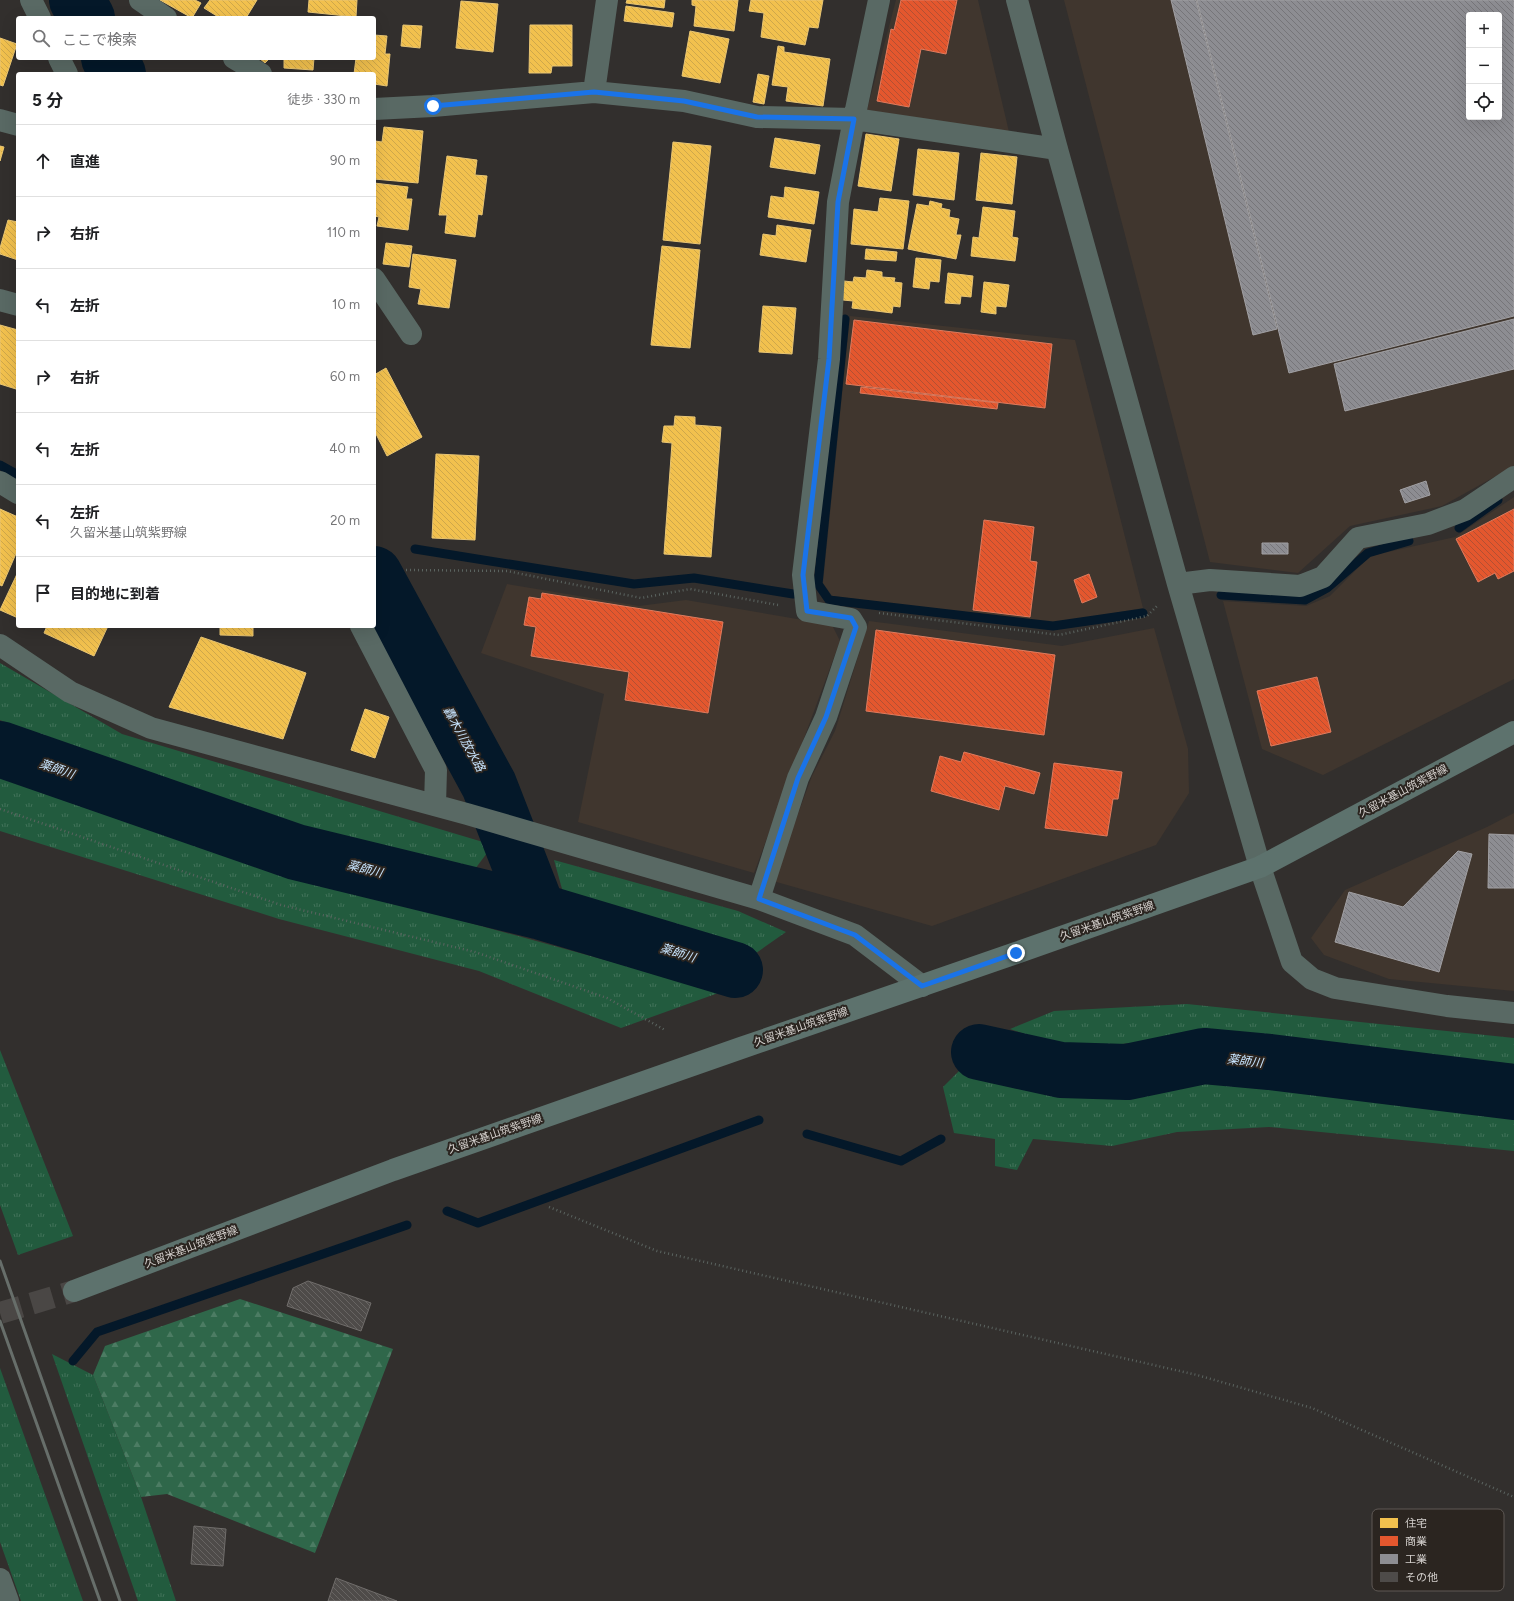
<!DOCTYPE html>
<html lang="ja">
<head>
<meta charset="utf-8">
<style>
  :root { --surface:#fff; --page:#f2f2f2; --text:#202124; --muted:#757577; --line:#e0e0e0 }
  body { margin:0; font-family:Figtree,"Noto Sans JP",sans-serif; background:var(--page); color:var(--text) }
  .controls { position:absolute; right:12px; top:12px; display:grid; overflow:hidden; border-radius:4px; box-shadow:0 4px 16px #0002 }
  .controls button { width:36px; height:36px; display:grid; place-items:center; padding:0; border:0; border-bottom:1px solid var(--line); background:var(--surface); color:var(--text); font:20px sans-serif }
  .stop { position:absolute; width:12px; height:12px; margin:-9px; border:3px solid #1a73e8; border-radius:50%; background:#fff }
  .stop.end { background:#1a73e8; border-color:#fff; box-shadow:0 1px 4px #0008 }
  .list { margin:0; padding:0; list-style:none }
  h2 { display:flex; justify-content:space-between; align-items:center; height:52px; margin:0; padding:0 16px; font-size:17px }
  h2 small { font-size:13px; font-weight:400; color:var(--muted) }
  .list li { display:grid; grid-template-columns:26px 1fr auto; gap:12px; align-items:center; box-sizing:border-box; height:72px; padding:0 16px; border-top:1px solid var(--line) }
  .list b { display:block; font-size:15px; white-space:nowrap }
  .list p { margin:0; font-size:13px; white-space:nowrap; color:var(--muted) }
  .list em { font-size:13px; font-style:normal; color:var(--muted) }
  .icon { flex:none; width:22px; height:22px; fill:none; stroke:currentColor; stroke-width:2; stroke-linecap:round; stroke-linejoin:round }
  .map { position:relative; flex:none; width:1514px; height:1601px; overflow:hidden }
  .search { position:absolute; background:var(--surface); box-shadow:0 4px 16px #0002; left:16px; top:16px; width:360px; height:44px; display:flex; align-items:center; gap:10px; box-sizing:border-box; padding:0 14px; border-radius:4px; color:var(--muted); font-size:15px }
  .panel { position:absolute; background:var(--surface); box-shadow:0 4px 16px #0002; left:16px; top:72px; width:360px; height:556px; border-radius:4px }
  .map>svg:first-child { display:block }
  .built { fill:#40362e; fill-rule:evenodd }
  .grass { fill:url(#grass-tufts) }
  .forest { fill:url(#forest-firs) }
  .homes { fill:url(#homes-back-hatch); stroke:#e9c674 }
  .shops { fill:url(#shops-back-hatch); stroke:#df7b5e }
  .industry { fill:url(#industry-back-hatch); stroke:#a2a1a4; fill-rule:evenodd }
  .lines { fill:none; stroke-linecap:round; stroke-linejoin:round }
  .stream { stroke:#041829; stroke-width:9 }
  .river { stroke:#041829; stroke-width:56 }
  .building { fill:url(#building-back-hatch); stroke:#706d6b }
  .major-tunnel { stroke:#4a4745; stroke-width:22; stroke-dasharray:22 11; stroke-linecap:butt }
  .path { stroke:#5b6460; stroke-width:2.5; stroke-dasharray:1 3; stroke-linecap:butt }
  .minor { stroke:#596964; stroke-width:22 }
  .major { stroke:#5d726d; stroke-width:22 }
  .rail { stroke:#676e6a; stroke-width:3 }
  .route { stroke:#1a73e8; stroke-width:5 }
  .labels { text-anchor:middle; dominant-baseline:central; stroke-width:4; stroke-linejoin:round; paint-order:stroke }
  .street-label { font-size:11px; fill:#d4d0cd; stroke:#2b2520 }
  .water-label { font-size:12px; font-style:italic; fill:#c8e5ff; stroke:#2b2520 }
  .key { fill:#2b2520; stroke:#5e5854; stroke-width:1 }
  .key-label { font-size:11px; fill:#d4d0cd }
</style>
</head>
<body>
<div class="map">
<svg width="1514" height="1601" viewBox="0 0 1514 1601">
  <defs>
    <pattern id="grass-tufts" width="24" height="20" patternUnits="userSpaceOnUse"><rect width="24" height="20" fill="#225b3e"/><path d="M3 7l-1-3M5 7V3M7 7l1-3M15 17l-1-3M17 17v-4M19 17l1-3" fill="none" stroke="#417259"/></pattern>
    <pattern id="forest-firs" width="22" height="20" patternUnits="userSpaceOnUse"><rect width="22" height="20" fill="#2f674a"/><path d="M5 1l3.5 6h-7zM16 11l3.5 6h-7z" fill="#4c7c63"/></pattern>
    <pattern id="homes-back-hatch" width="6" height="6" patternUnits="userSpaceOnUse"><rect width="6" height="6" fill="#f2c14e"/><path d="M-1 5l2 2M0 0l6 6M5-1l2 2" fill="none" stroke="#cea74b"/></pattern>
    <pattern id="shops-back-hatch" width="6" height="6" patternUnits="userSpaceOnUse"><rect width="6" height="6" fill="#e4572e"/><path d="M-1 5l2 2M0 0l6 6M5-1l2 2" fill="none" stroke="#b35033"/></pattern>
    <pattern id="industry-back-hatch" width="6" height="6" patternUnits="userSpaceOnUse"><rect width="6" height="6" fill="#8d8d92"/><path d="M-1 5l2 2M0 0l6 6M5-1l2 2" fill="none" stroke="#767579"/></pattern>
    <pattern id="building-back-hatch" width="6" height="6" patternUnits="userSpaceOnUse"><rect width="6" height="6" fill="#4e4b49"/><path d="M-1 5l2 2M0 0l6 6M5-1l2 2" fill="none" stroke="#676462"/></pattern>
  </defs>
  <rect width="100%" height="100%" fill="#322f2d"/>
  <path class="built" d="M896,0H978L1009,132L867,110Z
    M1064,0H1514V466L1442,506L1350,526L1298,573L1210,562ZM1469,15H1499V117H1469Z
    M850,316L1075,340L1143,608L1049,624L832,596L823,583Z
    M1514,497V679L1323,775L1262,749L1223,601L1306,606L1330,596L1370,556L1455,537Z
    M507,584L639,606L686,600L832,625L840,641L754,873L578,822L604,694L481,653Z
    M869,621L1062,646L1154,628L1188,749L1189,793L1156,845L932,926L773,881L812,776L835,731Z
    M1514,813V991L1389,979L1324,955L1311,938L1345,890L1487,827Z"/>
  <path class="grass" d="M0,663L122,734L493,845L472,873L275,832L0,720Z
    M0,772L220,854L721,992L621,1028L479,971L279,919L0,831Z
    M554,860L738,911L786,932L749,958L564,896Z
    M1187,1004L1514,1038V1064L1223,1034L1070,1049L1010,1029L1054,1011Z
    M0,1050L73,1236L18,1255L0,1205Z
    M965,1065L1050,1093L1099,1097L1212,1080L1514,1110V1151L1269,1127L1177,1132L1112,1146L1033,1139L1017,1170L995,1166V1139L954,1133L943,1087Z
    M52,1354L93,1375L141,1497L176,1601H138Z
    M0,1368L83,1601H21L0,1542Z"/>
  <path class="forest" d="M240,1299L393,1349L315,1553L167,1494L141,1497L93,1375L105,1346Z"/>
  <path class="homes" d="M160,0H195L201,3L192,18Z
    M210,0H257L246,18H220L204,8Z
    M309,0H357L356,17L308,12Z
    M627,0H665L664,8L626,3Z
    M692,0H738L734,31L694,26L696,6L692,5Z
    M751,0H823L818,28L809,27L805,45L761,37L764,13L749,11Z
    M461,1L498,4L493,52L456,48Z
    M626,6L674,13L672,27L624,21Z
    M403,25L422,26L420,48L401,46Z
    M530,25H572V66H552L551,73H529Z
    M690,31L729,39L720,83L682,76Z
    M374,35L387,36L385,54H390L387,86L374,84V74H354L356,58H374Z
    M0,38L17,44L3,86L0,85Z
    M778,46L784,47V52L830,59L823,106L786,101L788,87L772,85Z
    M259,58H270L265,63Z
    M284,58H314L313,70L284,68Z
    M758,74L769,76L764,104L753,102Z
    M384,127L423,131L418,183L374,179L375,141L382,142Z
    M866,134L899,139L891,191L858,186Z
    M775,138L820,145L815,174L770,167Z
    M673,142L711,146L700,244L663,240Z
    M0,146L4,147L0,161Z
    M918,149L959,153L954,200L913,195Z
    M981,153L1017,157L1012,204L976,200Z
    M447,156L477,160L475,175L487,176L482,215L478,214L475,237L445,233L447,215H439Z
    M374,183L408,187L406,199H412L408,230L377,226L379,217L374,216Z
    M785,187L819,192L814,224L768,217L771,196L784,198Z
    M880,198L909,201L903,249L851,244L854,209L878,212Z
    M930,201L942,204L941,208L950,210L949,217L959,219L956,235H961L956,259L908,249L917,204L929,206Z
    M983,207L1015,211L1012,237L1018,238L1015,261L971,256L973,237L979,238Z
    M8,220L18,222V260L0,254V248Z
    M777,225L811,230L806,262L760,255L763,234L776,236Z
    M386,243L412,246L409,267L383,264Z
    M662,246L700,250L690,348L651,345Z
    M866,249L897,252L896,261L865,259Z
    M413,254L456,260L449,308L418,304L421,289L409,287Z
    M916,258L941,260L939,282L930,281L929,289L913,287Z
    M867,270L882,272V277L895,278L894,282L902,283L900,307L893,306L892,313L852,308L853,301L843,300L844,281L853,282L854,277L866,278Z
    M948,273L973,276L971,297L961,296L960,304L945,303Z
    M984,282L1009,285L1006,307L996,306V314L981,312Z
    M763,306L796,308L792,354L759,352Z
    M0,325L18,330V382L16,389L0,384Z
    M386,368L422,437L387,456L374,430V375Z
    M675,416L695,417V425L721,427L711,557L664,554L672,443L662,442L664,426H674Z
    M436,454L479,456L475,540L432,538Z
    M0,509L18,517V549L2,586L0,585Z
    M17,574H18V618L0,610Z
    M47,626H108L94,656L44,633Z
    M220,626H253V636L220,635Z
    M201,637L306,673L283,739L169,707Z
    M365,709L389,717L375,758L351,750Z"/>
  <path class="shops" d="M901,0H957L946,54L921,49L909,107L877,101L891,29L894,30Z
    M854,320L1052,344L1045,408L846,384Z
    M861,387L998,403L997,409L860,393Z
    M1514,509V571L1498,579L1495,573L1478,582L1456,539Z
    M984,520L1034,527L1030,561L1037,562L1030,617L973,610Z
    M1089,574L1097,597L1082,603L1074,580Z
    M542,593L723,622L708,713L625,700L629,672L531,656L536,627L524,625L529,597L541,599Z
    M876,630L1055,655L1044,735L866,711Z
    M1317,677L1331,732L1271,746L1257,691Z
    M964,752L1040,773L1034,794L1005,786L999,810L931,791L940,756L961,762Z
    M1054,763L1122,772L1118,799H1113L1107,836L1045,828Z"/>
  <path class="industry" d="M1171,0H1196L1277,329L1253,335Z
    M1197,0H1514V316L1289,373ZM1469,15H1499V117H1469Z
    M1514,319V369L1345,411L1334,364Z
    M1426,481L1430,495L1405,503L1400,490Z
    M1262,543H1288V554H1262Z
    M1489,834L1514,835V888H1488Z
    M1458,851L1472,854L1439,972L1335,942L1349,892L1403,907Z"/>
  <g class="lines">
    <path class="stream" d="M845,319L818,584L829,600L1053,626L1143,613
      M0,465L18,475
      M1459,528L1498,500
      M415,549L634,584L694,578L793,594
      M1221,595L1305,600L1327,588L1368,553L1409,541
      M807,1134L901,1161L941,1139
      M447,1211L478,1223L759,1120
      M73,1361L97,1332L407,1225"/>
    <path class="river" d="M77,0L87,18
      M109,58L118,74
      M374,574L489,785L538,911
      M0,749L296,852L538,911L735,970
      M979,1052L1061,1070L1127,1072L1204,1056L1270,1062L1514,1092"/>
  </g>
  <path class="building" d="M308,1281L371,1303L361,1331L287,1306L293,1288Z
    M194,1526L226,1529L223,1566L191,1564Z
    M336,1578L397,1601H328Z"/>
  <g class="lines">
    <path class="major-tunnel" d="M0,1313L74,1291"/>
    <path class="path" d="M406,570L507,571L641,598L690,589L778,605
      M879,613L1059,635L1147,616L1157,606
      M0,809L281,905L475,952L607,998L665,1030
      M549,1207L657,1251L1197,1375L1312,1408L1514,1497"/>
    <path class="minor" d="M31,0L40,18
      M140,0L166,18
      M1017,0L1057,149L1178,584L1260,867L1292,962L1312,979L1335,988L1447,1006L1514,1013
      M59,58L67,74
      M234,58L261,74
      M594,92L607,0
      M374,109L433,106L594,92L684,101L757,117L854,119L1057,149
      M0,120L18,125
      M374,279L411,334
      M0,300L18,305
      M0,482L18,493
      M1178,584L1210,580L1300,586L1323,577L1358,538L1428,524L1465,510L1514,477
      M361,626L436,770L435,805
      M0,645L70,692L151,728L467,814L759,899L855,935L922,986
      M759,899L798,778L826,717L856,627L851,619L807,611L803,575L829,359L838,202L854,119L879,0
      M0,1579L8,1601"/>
    <path class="major" d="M74,1291L393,1170L741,1048L1016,953L1260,867L1514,732"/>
    <path class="rail" d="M0,1261L120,1601
      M0,1321L100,1601"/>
  </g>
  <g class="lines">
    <path class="route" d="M433,106L594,92L684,101L757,117L854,119L838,202L829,359L803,575L807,611L851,618L856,627L826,717L798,778L759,899L855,935L922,986L1016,953"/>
  </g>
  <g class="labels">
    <g class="street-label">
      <text transform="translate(1403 791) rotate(-28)">久留米基山筑紫野線</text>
      <text transform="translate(1107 921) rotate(-19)">久留米基山筑紫野線</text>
      <text transform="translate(801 1027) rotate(-19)">久留米基山筑紫野線</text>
      <text transform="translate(495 1134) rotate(-19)">久留米基山筑紫野線</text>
      <text transform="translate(191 1247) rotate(-21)">久留米基山筑紫野線</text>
    </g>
    <g class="water-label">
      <text transform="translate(464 739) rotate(61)">轟木川放水路</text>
      <text transform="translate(57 769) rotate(19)">薬師川</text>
      <text transform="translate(365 869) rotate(14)">薬師川</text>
      <text transform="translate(678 953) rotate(17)">薬師川</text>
      <text transform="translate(1245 1061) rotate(7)">薬師川</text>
    </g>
  </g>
  <rect x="1372" y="1509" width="132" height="82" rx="6" class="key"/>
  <rect x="1380" y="1518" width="18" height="10" fill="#f2c14e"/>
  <rect x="1380" y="1536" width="18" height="10" fill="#e4572e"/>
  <rect x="1380" y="1554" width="18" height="10" fill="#8d8d92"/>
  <rect x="1380" y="1572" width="18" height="10" fill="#4e4b49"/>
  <g class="key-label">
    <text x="1405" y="1527">住宅</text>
    <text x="1405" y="1545">商業</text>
    <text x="1405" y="1563">工業</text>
    <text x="1405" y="1581">その他</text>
  </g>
</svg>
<div class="controls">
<button>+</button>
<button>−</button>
<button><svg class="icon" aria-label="locate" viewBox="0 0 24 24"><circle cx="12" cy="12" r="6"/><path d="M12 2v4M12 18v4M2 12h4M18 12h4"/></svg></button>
</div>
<div class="stop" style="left:433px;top:106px"></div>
<div class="stop end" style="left:1016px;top:953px"></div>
<div class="search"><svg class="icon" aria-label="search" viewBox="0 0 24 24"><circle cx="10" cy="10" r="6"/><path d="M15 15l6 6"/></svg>ここで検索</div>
<section class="panel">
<h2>5 分<small>徒歩 · 330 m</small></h2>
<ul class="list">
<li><svg class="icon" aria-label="ahead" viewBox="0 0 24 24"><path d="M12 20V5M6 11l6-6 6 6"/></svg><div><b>直進</b></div><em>90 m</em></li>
<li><svg class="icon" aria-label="right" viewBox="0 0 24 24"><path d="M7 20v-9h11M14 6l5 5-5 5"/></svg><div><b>右折</b></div><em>110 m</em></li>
<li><svg class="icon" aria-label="left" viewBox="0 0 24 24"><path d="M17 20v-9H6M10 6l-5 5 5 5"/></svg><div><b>左折</b></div><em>10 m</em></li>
<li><svg class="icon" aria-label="right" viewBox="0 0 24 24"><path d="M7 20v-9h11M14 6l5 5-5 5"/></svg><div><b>右折</b></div><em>60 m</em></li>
<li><svg class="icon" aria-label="left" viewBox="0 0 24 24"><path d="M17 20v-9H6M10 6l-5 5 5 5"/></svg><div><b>左折</b></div><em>40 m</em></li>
<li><svg class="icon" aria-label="left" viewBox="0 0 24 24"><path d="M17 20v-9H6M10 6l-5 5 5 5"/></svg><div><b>左折</b><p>久留米基山筑紫野線</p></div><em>20 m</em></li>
<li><svg class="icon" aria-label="arrive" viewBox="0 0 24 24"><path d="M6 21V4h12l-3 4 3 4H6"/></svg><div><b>目的地に到着</b></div></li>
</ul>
</section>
</div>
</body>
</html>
